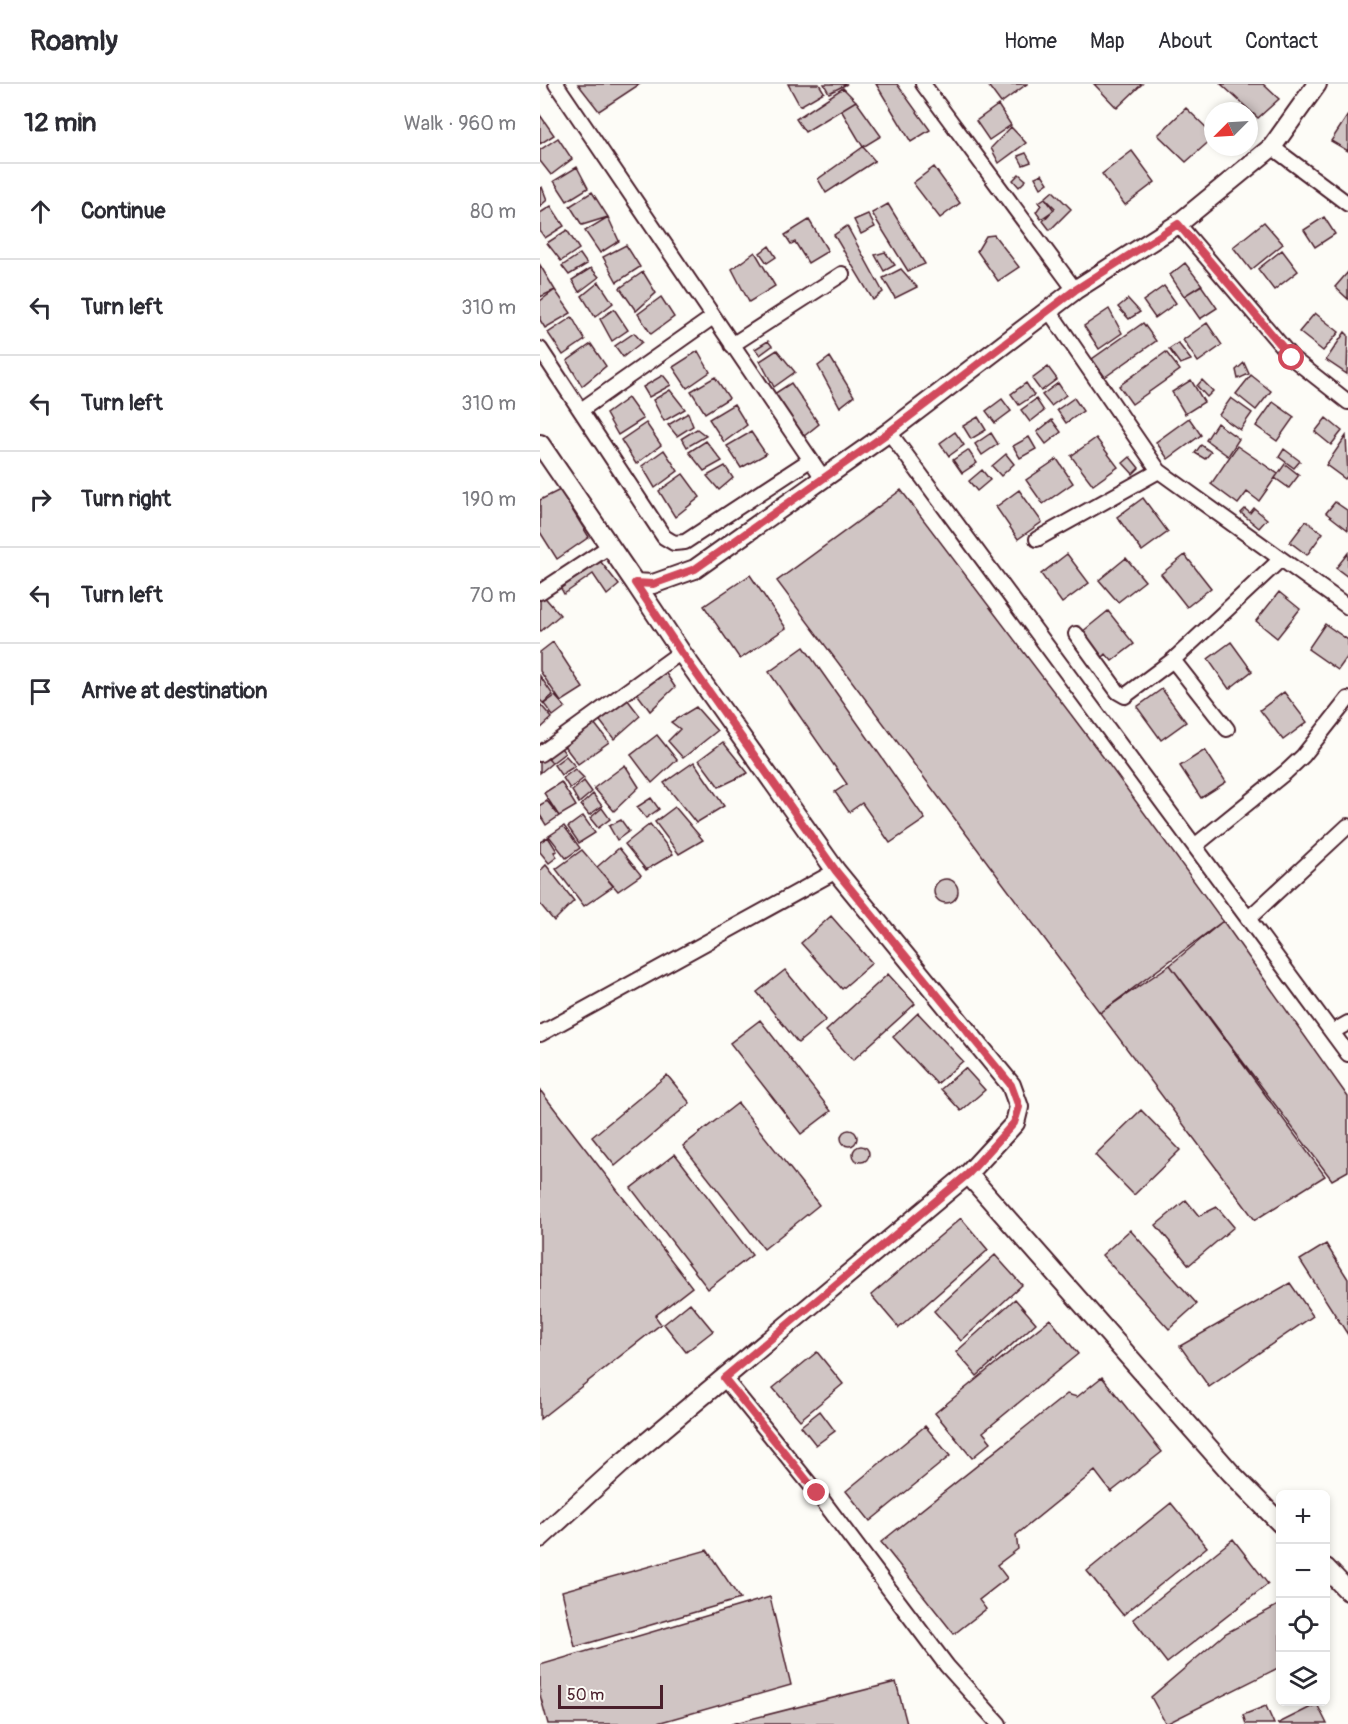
<!DOCTYPE html>
<html lang="en">
<head>
<meta charset="utf-8">
<style>
  :root { --surface:#fff; --page:#f2f2f3; --text:#2b2b33; --muted:#7c7c81; --line:#e1e1e2 }
  body { margin:0; font-family:Pangolin,sans-serif; background:var(--page); color:var(--text) }
  .controls { position:absolute; right:18px; bottom:18px; display:grid; overflow:hidden; border-radius:9px; box-shadow:0 3px 9px #0003 }
  .controls button { width:54px; height:54px; display:grid; place-items:center; padding:0; border:0; border-bottom:2px solid var(--line); background:var(--surface); color:var(--text); font:30px sans-serif }
  .compass { position:absolute; left:664px; top:18px; width:54px; height:54px; border-radius:50%; background:var(--surface); box-shadow:0 3px 9px #0003; rotate:246deg }
  .scale { position:absolute; left:18px; bottom:15px; width:105px; box-sizing:border-box; padding-left:6px; border:3px solid #4a1f2b; border-top:0; font-size:16px; line-height:21px; white-space:nowrap; color:#4a1f2b; -webkit-text-stroke:4px #fdfcf7; paint-order:stroke }
  .stop { position:absolute; width:18px; height:18px; margin:-14px; border:4px solid #d1495b; border-radius:50%; background:#fff }
  .stop.end { background:#d1495b; border-color:#fff; box-shadow:0 2px 6px #0008 }
  .list { margin:0; padding:0; list-style:none }
  h2 { display:flex; justify-content:space-between; align-items:center; height:78px; margin:0; padding:0 24px; font-size:26px }
  h2 small { font-size:20px; font-weight:400; color:var(--muted) }
  .list li { display:grid; grid-template-columns:39px 1fr auto; gap:18px; align-items:center; box-sizing:border-box; height:96px; padding:0 24px; border-top:2px solid var(--line) }
  .list b { display:block; font-size:22px; white-space:nowrap }
  .list em { font-size:20px; font-style:normal; color:var(--muted) }
  .icon { flex:none; width:33px; height:33px; fill:none; stroke:currentColor; stroke-width:2; stroke-linecap:round; stroke-linejoin:round }
  .map { position:relative; flex:none; width:808px; height:1640px; overflow:hidden }
  header { display:flex; align-items:center; gap:36px; box-sizing:border-box; height:84px; padding:0 30px; background:var(--surface); border-bottom:2px solid var(--line) }
  header strong { font-size:28px }
  nav { display:flex; gap:33px; margin-inline-start:auto; font-size:21px }
  main { display:flex }
  aside { flex:1; background:var(--surface) }
  .map>svg:first-child { display:block }
  .building { fill:#d0c5c4; stroke:#4a1f2b; stroke-width:1.5 }
  .lines { fill:none; stroke-linecap:round; stroke-linejoin:round }
  .street-casing { stroke:#4a1f2b; stroke-width:18 }
  .secondary-casing { stroke:#4a1f2b; stroke-width:22 }
  .street { stroke:#fdfcf7; stroke-width:14 }
  .secondary { stroke:#fdfcf7; stroke-width:18 }
  .route { stroke:#d1495b; stroke-width:8 }
</style>
</head>
<body>
<header>
<strong>Roamly</strong>
<nav><a>Home</a><a>Map</a><a>About</a><a>Contact</a></nav>
</header>
<main>
<aside>
<h2>12 min<small>Walk · 960 m</small></h2>
<ul class="list">
<li><svg class="icon" aria-label="ahead" viewBox="0 0 24 24"><path d="M12 20V5M6 11l6-6 6 6"/></svg><div><b>Continue</b></div><em>80 m</em></li>
<li><svg class="icon" aria-label="left" viewBox="0 0 24 24"><path d="M17 20v-9H6M10 6l-5 5 5 5"/></svg><div><b>Turn left</b></div><em>310 m</em></li>
<li><svg class="icon" aria-label="left" viewBox="0 0 24 24"><path d="M17 20v-9H6M10 6l-5 5 5 5"/></svg><div><b>Turn left</b></div><em>310 m</em></li>
<li><svg class="icon" aria-label="right" viewBox="0 0 24 24"><path d="M7 20v-9h11M14 6l5 5-5 5"/></svg><div><b>Turn right</b></div><em>190 m</em></li>
<li><svg class="icon" aria-label="left" viewBox="0 0 24 24"><path d="M17 20v-9H6M10 6l-5 5 5 5"/></svg><div><b>Turn left</b></div><em>70 m</em></li>
<li><svg class="icon" aria-label="arrive" viewBox="0 0 24 24"><path d="M6 21V4h12l-3 4 3 4H6"/></svg><div><b>Arrive at destination</b></div></li>
</ul>
</aside>
<div class="map">
<svg width="808" height="1640" viewBox="0 0 808 1640">
  <rect width="100%" height="100%" fill="#fdfcf7"/>
  <filter id="ink" filterUnits="userSpaceOnUse"><feTurbulence type="fractalNoise" baseFrequency=".0167" numOctaves="2"/><feDisplacementMap in="SourceGraphic" scale="12" xChannelSelector="R" yChannelSelector="G"/><feConvolveMatrix kernelMatrix="1 2 1 2 8 2 1 2 1" color-interpolation-filters="sRGB"/></filter>
  <g filter="url(#ink)">
    <path class="building" d="M38,0H100L59,27Z
      M248,0H279L284,8L260,22Z
      M284,0H307L289,9Z
      M336,0H357L390,46L371,58Z
      M447,0H487L461,19Z
      M554,0H602L577,24Z
      M681,0H723L739,15L718,34Z
      M303,4L316,17L265,48L256,35Z
      M316,17L341,52L323,63L301,26Z
      M458,21L471,41L449,56L436,37Z
      M646,24L673,50V54L646,78L618,51Z
      M0,31L14,51L0,60Z
      M808,31V67L791,57Z
      M471,43L486,59L459,79L451,64Z
      M18,54L32,75L11,91L0,77V66Z
      M323,63L335,77L286,109L278,95Z
      M592,67L615,98L585,121L562,90Z
      M486,69L491,78L483,81L478,72Z
      M37,83L48,104L27,117L14,97Z
      M394,83L420,119L400,134L373,99Z
      M479,90L486,96L479,103L473,96Z
      M502,90L508,99L501,104L495,93Z
      M2,103L7,116L0,122V104Z
      M513,107L531,125L510,146L503,137L515,124L505,114Z
      M52,108L68,133L42,141L30,122Z
      M505,114L514,126L501,135L496,128L501,121L499,118Z
      M348,120L385,180L368,187L332,129Z
      M11,122L24,142L5,154L0,147V129Z
      M328,130L335,143L321,150L314,136Z
      M68,133L79,157L60,169L45,147Z
      M784,133L795,150L775,163L764,146Z
      M269,136L288,167L268,179L255,158L251,160L245,151Z
      M724,138L743,160L711,186L693,163Z
      M307,142L343,208L333,216L294,151Z
      M27,146L39,165L21,177L7,159Z
      M454,151L479,183L458,197L437,167L446,152Z
      M86,161L100,183L77,198L63,173Z
      M229,162L236,173L227,179L220,169Z
      M742,166L758,187L734,206L718,185Z
      M215,168L235,202L209,218L192,185Z
      M345,168L355,181L344,187L335,171Z
      M40,170L47,180L29,191L22,182Z
      M645,179L662,201L644,212L630,191Z
      M0,181L15,206L0,213Z
      M51,184L59,193L39,208L32,196Z
      M361,185L377,203L355,214L343,194Z
      M103,188L116,209L96,227L80,204Z
      M808,188V215L795,203Z
      M59,198L73,219L55,233L42,212Z
      M661,201L677,224L660,235L644,212Z
      M624,202L636,219L615,234L603,217Z
      M15,206L31,229L5,244L0,236V217Z
      M121,213L134,233L111,250L98,230Z
      M588,215L600,228L589,235L578,223Z
      M74,225L88,246L72,257L60,235Z
      M569,225L582,249L559,265L544,242Z
      M775,229L799,248L783,267L759,248Z
      M32,233L45,256L23,271L8,249Z
      M603,239L616,257L565,293L552,275Z
      M667,239L682,261L658,278L643,256Z
      M805,248L808,251L807,290L786,276Z
      M94,249L102,258L83,273L75,262Z
      M228,257L232,262L220,271L215,265Z
      M638,259L651,276L640,280L629,265Z
      M51,260L66,282L42,302L27,277Z
      M237,266L255,288L234,303L220,277Z
      M158,267L170,288L147,304L133,283Z
      M626,268L640,286L592,320L579,302Z
      M290,273L314,312L300,323L278,282Z
      M704,279L709,290L698,295L696,286Z
      M508,283L517,295L501,307L492,295Z
      M123,291L131,301L109,313L103,303Z
      M711,291L731,307L716,326L696,310Z
      M175,293L189,314L165,329L151,307Z
      M651,296L664,318L645,330L632,308Z
      M662,296L673,307L667,313L657,302Z
      M251,299L279,340L263,353L234,310Z
      M486,299L494,311L479,321L471,310Z
      M518,299L526,311L511,322L502,311Z
      M130,306L145,325L124,337L113,316Z
      M88,314L103,335L78,351L66,330Z
      M534,314L543,327L526,339L517,326Z
      M691,314L712,329L700,346L679,331Z
      M462,315L471,327L455,339L446,327Z
      M496,315L504,327L490,338L481,326Z
      M733,318L754,333L737,357L716,342Z
      M194,320L207,341L184,358L169,335Z
      M148,329L153,342L137,352L128,341Z
      M438,333L446,346L431,355L423,342Z
      M649,334L661,351L628,375L616,358Z
      M786,334L802,347L791,361L775,348Z
      M512,336L521,348L506,360L497,348Z
      M106,339L121,361L96,380L81,356Z
      M677,339L699,355L688,372L666,356Z
      M157,345L166,352L147,363L142,354Z
      M211,348L226,370L201,384L187,362Z
      M415,348L424,361L409,372L400,359Z
      M451,349L458,360L442,371L435,360Z
      M806,352L808,391L805,395L786,381Z
      M489,353L496,365L480,374L473,362Z
      M556,354L578,383L553,401L531,372Z
      M166,357L182,377L164,387L149,368Z
      M661,361L671,368L665,375L655,369Z
      M697,362L738,390L719,417L707,408L698,420L671,400Z
      M744,365L760,377L754,384L739,373Z
      M124,366L138,387L115,404L102,382Z
      M428,366L437,379L422,389L413,376Z
      M466,370L474,380L461,392L452,382Z
      M590,373L599,384L593,390L583,379Z
      M517,375L533,399L503,420L486,396Z
      M745,380L759,391L749,404L735,394Z
      M185,382L193,394L179,406L167,392Z
      M442,386L450,396L437,407L429,397Z
      M143,390L160,413L135,433L119,407Z
      M20,406L49,453L17,475L0,448V416Z
      M361,406L573,686L683,837L560,929L237,497Z
      M479,406L502,438L478,455L456,423Z
      M603,414L628,448L602,467L577,433Z
      M795,418L808,427V446L786,429Z
      M714,424L727,435L719,444L701,429L705,425L710,429Z
      M766,437L783,449L767,471L750,458Z
      M808,469V493L796,484Z
      M527,470L549,499L522,519L501,490Z
      M645,471L671,504L647,523L621,490Z
      M57,473L79,501L67,511L53,490L24,510L18,499Z
      M586,474L605,497L578,518L559,496Z
      M210,491L246,544L200,575L164,522Z
      M739,508L760,525L737,554L716,537Z
      M1,509L20,531L0,548V510Z
      M568,527L594,560L572,577L566,570L562,574L542,548Z
      M785,540L808,556V572L798,586L768,565Z
      M13,558L43,604L21,618L0,587V568Z
      M691,558L712,587L689,605L668,575Z
      M264,563L385,735L350,759L322,719L309,728L295,708L307,700L229,588Z
      M123,585L135,603L110,627L95,607Z
      M0,592L13,611L3,619L0,616Z
      M622,605L646,638L621,656L597,623Z
      M744,608L767,638L743,656L720,626Z
      M84,611L100,632L74,655L57,633Z
      M15,612L25,623L13,632L4,620Z
      M0,620L12,634L0,645Z
      M156,623L177,647L143,674L128,657L140,645L131,638Z
      M51,635L69,658L38,680L22,659Z
      M117,651L137,676L112,699L91,671Z
      M183,658L208,689L179,703L159,676Z
      M18,660L25,669L12,679L5,669Z
      M665,666L686,698L661,714L640,682Z
      M3,670L12,679L0,689V673Z
      M26,672L35,682L21,691L14,681Z
      M154,678L184,722L156,739L124,699Z
      M85,681L99,703L74,727L54,704Z
      M35,685L44,694L30,705L23,694Z
      M44,697L52,708L39,719L32,707Z
      M21,698L36,722L19,732L4,709Z
      M53,710L62,722L49,731L41,721Z
      M111,714L119,725L106,734L97,723Z
      M7,717L19,732L6,741L0,731V721Z
      M135,723L163,756L139,770L115,738Z
      M62,724L70,735L58,744L50,734Z
      M43,732L55,749L39,759L28,743Z
      M81,736L89,747L77,756L69,742Z
      M110,740L133,770L106,786L85,760Z
      M24,742L40,764L26,774L9,752Z
      M8,753L17,767L14,768L17,773L9,779L0,768V758Z
      M79,764L101,791L78,807L57,783Z
      M42,766L73,802L44,822L16,785Z
      M6,781L34,817L14,837L0,820V787Z
      M394 807a12 12 0 1 1 24 0a12 12 0 1 1-24 0Z
      M291,832L332,879L302,905L261,859Z
      M683,837L808,1013V1087L792,1096L630,881Z
      M630,881L785,1092L715,1136L560,929Z
      M245,886L286,936L258,959L217,908Z
      M348,890L375,920L313,976L286,947Z
      M378,929L423,977L397,1000L353,953Z
      M220,936L291,1027L261,1050L190,959Z
      M425,984L445,1006L421,1027L401,1005Z
      M127,991L150,1019L75,1082L52,1053Z
      M0,1006L152,1203L115,1232L121,1240L0,1335Z
      M198,1019L279,1121L224,1165L143,1062Z
      M601,1026L640,1066L594,1111L555,1071Z
      M301 1054a8 8 0 1 1 16 0a8 8 0 1 1-16 0Z
      M313 1070a8 8 0 1 1 16 0a8 8 0 1 1-16 0Z
      M135,1070L212,1171L168,1205L91,1104Z
      M646,1116L659,1132L677,1123L694,1143L649,1181L616,1141Z
      M421,1134L448,1166L359,1244L331,1211Z
      M590,1146L657,1220L629,1245L562,1171Z
      M786,1160L808,1195V1251L760,1176Z
      M455,1171L482,1201L421,1257L394,1227Z
      M750,1199L773,1232L669,1303L640,1262Z
      M475,1215L496,1239L437,1292L416,1268Z
      M150,1219L173,1247L146,1268L124,1240Z
      M510,1235L538,1270L443,1348L451,1358L432,1374L395,1329Z
      M277,1268L303,1300L260,1336L233,1304Z
      M562,1293L622,1368L571,1408L555,1387L476,1451L478,1465L457,1481L467,1494L439,1516L446,1525L414,1550L341,1458L527,1310L537,1313Z
      M280,1327L295,1347L276,1361L261,1342Z
      M385,1342L410,1372L330,1437L306,1407Z
      M631,1419L667,1463L583,1531L547,1487Z
      M693,1455L728,1500L627,1579L593,1535Z
      M167,1466L200,1515L35,1563L22,1507Z
      M230,1513L251,1601L114,1640H8L0,1611V1581Z
      M740,1520V1583L626,1640L611,1613L686,1549Z
      M356,1598L367,1640H191Z
      M777,1620L787,1640H737Z
      M726,1622L734,1640H706L703,1631Z"/>
    <g class="lines">
      <defs>
        <path id="street" d="M16,0L283,394
          M383,0L535,206
          M732,63L808,120
          M638,140L752,274L808,318
          M510,228L619,387L808,523
          M192,261L302,190
          M0,265L124,453L134,459L145,458L270,376
          M41,326L173,233
          M349,348L808,970
          M497,455L619,387
          M0,508L70,462
          M536,550L578,608L585,612L633,576L741,475
          M633,576L687,645
          M0,670L141,568
          M656,761L746,688L763,672L808,615
          M709,834L808,742
          M792,948L808,939
          M0,950L296,787
          M184,1294L277,1409L407,1582L459,1640"/>
        <path id="secondary" d="M0,360L95,499L113,500L155,485L349,348L535,206L638,140L732,63L777,0
          M428,1090L691,1389L740,1439
          M0,1454L81,1380L428,1090L475,1039L479,1023L471,1001L296,787L141,568L95,499
          M786,1484L808,1507"/>
      </defs>
      <use href="#street" class="street-casing"/>
      <use href="#secondary" class="secondary-casing"/>
      <use href="#street" class="street"/>
      <use href="#secondary" class="secondary"/>
    </g>
  </g>
  <g class="lines" filter="url(#ink)">
    <path class="route" d="M277,1409L184,1294L428,1090L474,1039L479,1023L471,1001L296,787L141,568L95,499L113,500L155,485L349,348L535,206L638,140L752,274"/>
  </g>
</svg>
<div class="controls">
<button>+</button>
<button>−</button>
<button><svg class="icon" aria-label="locate" viewBox="0 0 24 24"><circle cx="12" cy="12" r="6"/><path d="M12 2v4M12 18v4M2 12h4M18 12h4"/></svg></button>
<button><svg class="icon" aria-label="layers" viewBox="0 0 24 24"><path d="M12 4l9 5-9 5-9-5zM3 14l9 5 9-5"/></svg></button>
</div>
<svg class="compass" viewBox="-18 -18 36 36"><path d="M0-13l5 13h-10z" fill="#e53935"/><path d="M0 13l5-13h-10z" fill="#7c7c81"/></svg>
<div class="scale">50 m</div>
<div class="stop" style="left:752px;top:274px"></div>
<div class="stop end" style="left:277px;top:1409px"></div>
</div>
</main>
</body>
</html>
